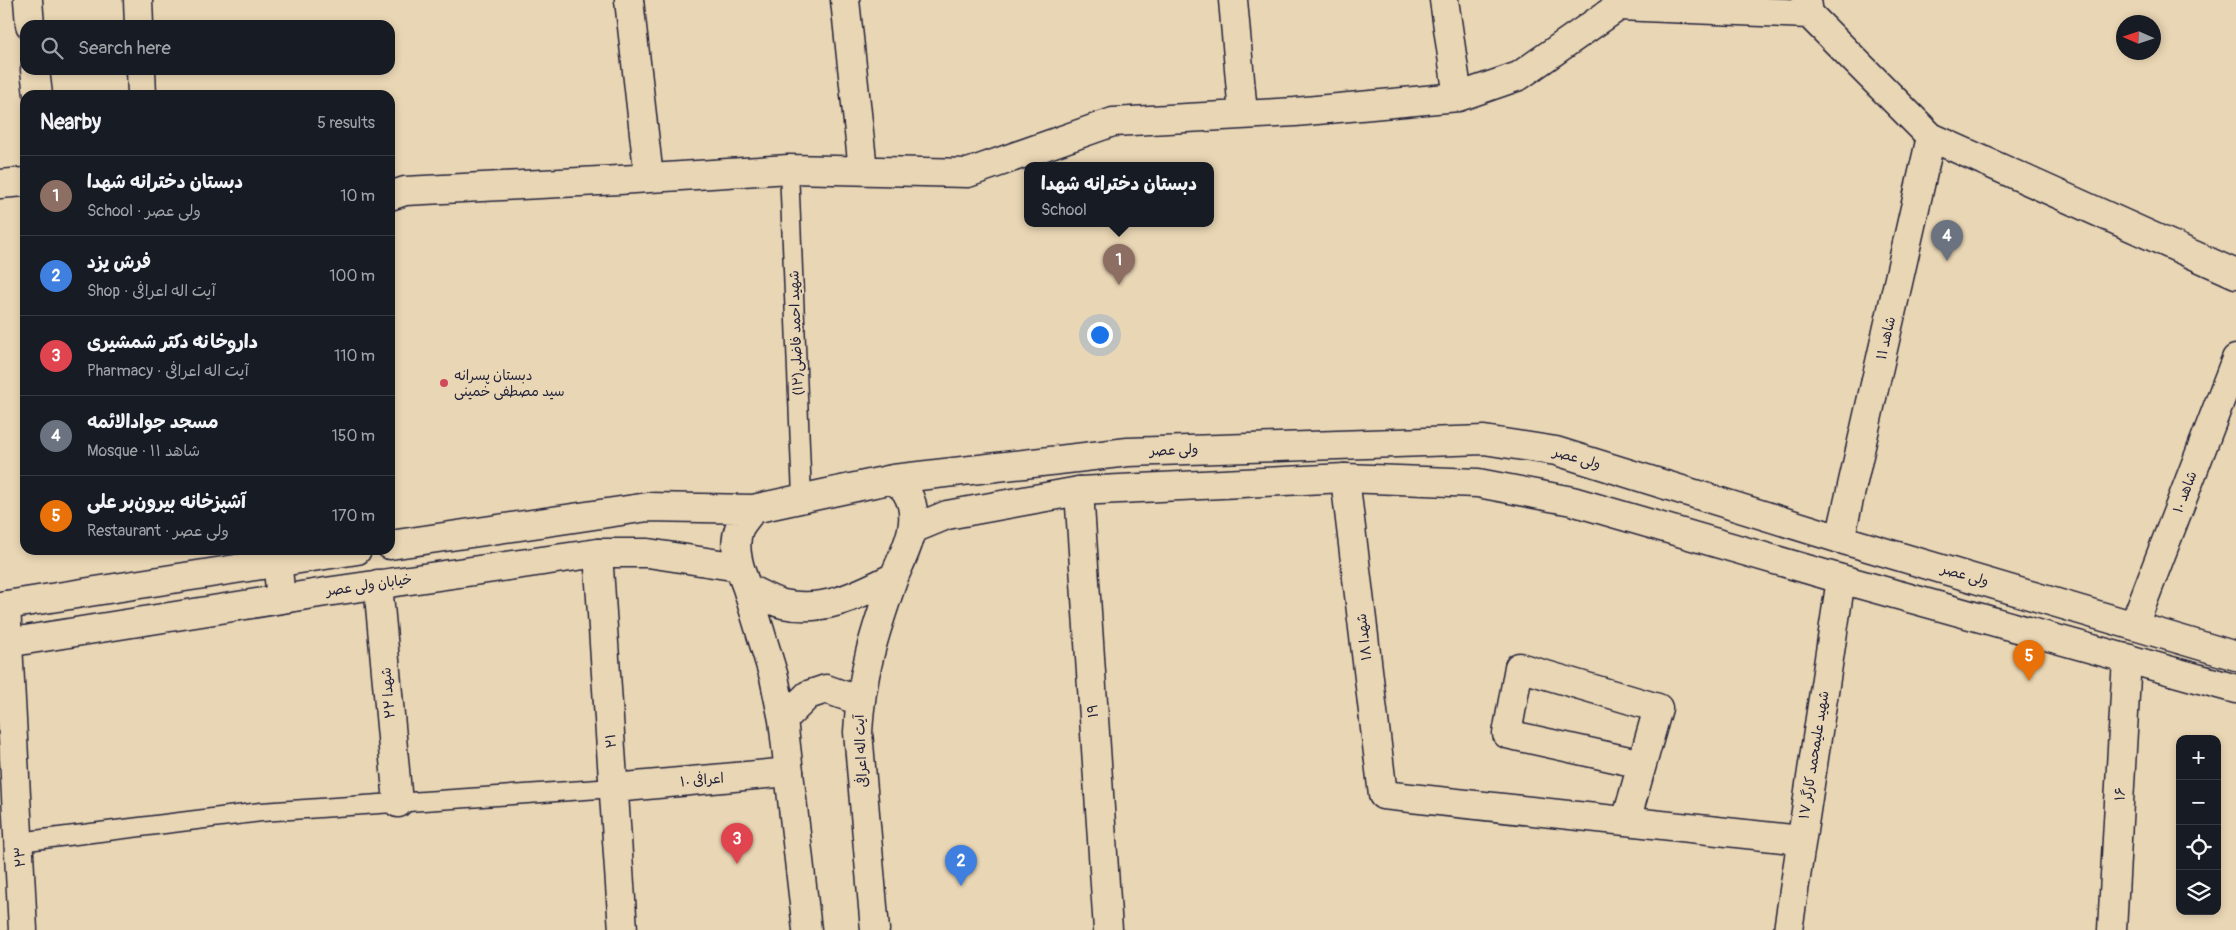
<!DOCTYPE html>
<html lang="en">
<head>
<meta charset="utf-8">
<style>
  :root { --surface:#171b24; --page:#20242c; --text:#f1f3f6; --muted:#9ea1a6; --line:#363941; --accent:#d1495b }
  body { margin:0; font-family:Pangolin,"Playpen Sans Arabic",sans-serif; background:var(--page); color:var(--text) }
  .controls { position:absolute; right:15px; bottom:15px; display:grid; overflow:hidden; border-radius:10px; box-shadow:0 2px 8px #0003 }
  .controls button { width:45px; height:45px; display:grid; place-items:center; padding:0; border:0; border-bottom:1px solid var(--line); background:var(--surface); color:var(--text); font:25px sans-serif }
  .compass { position:absolute; left:2116px; top:15px; width:45px; height:45px; border-radius:50%; background:var(--surface); box-shadow:0 2px 8px #0003; rotate:273deg }
  .you { position:absolute; left:1099px; top:334px; width:18px; height:18px; margin:-12px; border:4px solid #fff; border-radius:50%; background:#1a73e8; box-shadow:0 0 0 8px #1a73e833 }
  .badge { display:grid; place-items:center; width:32px; height:32px; border-radius:50%; background:var(--accent); color:#fff; font-size:16px; font-weight:700 }
  .pin { position:absolute; translate:-50% -41px; filter:drop-shadow(0 1px 2px #0008) }
  .pin::after { content:''; position:absolute; top:26px; width:18px; height:15px; background:inherit; clip-path:polygon(0 0,100% 0,50% 100%) }
  .popup { position:absolute; left:1024px; top:162px; width:190px; height:65px; box-sizing:border-box; display:grid; place-content:center; border-radius:10px; background:var(--surface); filter:drop-shadow(0 1px 4px #0005); font-size:16px; white-space:nowrap; color:var(--muted) }
  .popup b { font-size:19px; color:var(--text) }
  .popup::after { content:''; position:absolute; left:50%; top:100%; margin-left:-10px; border:10px solid transparent; border-top-color:var(--surface) }
  .list { margin:0; padding:0; list-style:none }
  h2 { display:flex; justify-content:space-between; align-items:center; height:65px; margin:0; padding:0 20px; font-size:21px }
  h2 small { font-size:16px; font-weight:400; color:var(--muted) }
  .list li { display:grid; grid-template-columns:32px 1fr auto; gap:15px; align-items:center; box-sizing:border-box; height:80px; padding:0 20px; border-top:1px solid var(--line) }
  .list b { display:block; font-size:19px; white-space:nowrap }
  .list p { margin:0; font-size:16px; white-space:nowrap; color:var(--muted) }
  .list em { font-size:16px; font-style:normal; color:var(--muted) }
  .icon { flex:none; width:28px; height:28px; fill:none; stroke:currentColor; stroke-width:2; stroke-linecap:round; stroke-linejoin:round }
  .map { position:relative; flex:none; width:2236px; height:930px; overflow:hidden }
  .search { position:absolute; background:var(--surface); box-shadow:0 2px 8px #0003; left:20px; top:20px; width:375px; height:55px; display:flex; align-items:center; gap:12px; box-sizing:border-box; padding:0 18px; border-radius:15px; color:var(--muted); font-size:19px }
  .panel { position:absolute; background:var(--surface); box-shadow:0 2px 8px #0003; left:20px; top:90px; width:375px; height:465px; border-radius:15px }
  .map>svg:first-child { display:block }
  .lines { fill:none; stroke-linecap:round; stroke-linejoin:round }
  .lane-casing { stroke:#22223b; stroke-width:21 }
  .street-casing { stroke:#22223b; stroke-width:31 }
  .secondary-casing { stroke:#22223b; stroke-width:31 }
  .lane { stroke:#e9d6b4; stroke-width:18 }
  .street { stroke:#e9d6b4; stroke-width:28 }
  .secondary { stroke:#e9d6b4; stroke-width:28 }
  .poi-dot { fill:#d1495b; stroke:#e9d6b4; stroke-width:2 }
  .labels { text-anchor:middle; dominant-baseline:central; stroke-width:4; stroke-linejoin:round; paint-order:stroke }
  .street-label { font-size:14px; fill:#22223b; stroke:#e9d6b4 }
  .poi-label { font-size:14px; fill:#22223b; stroke:#e9d6b4; text-anchor:start }
</style>
</head>
<body>
<div class="map">
<svg width="2236" height="930" viewBox="0 0 2236 930">
  <rect width="100%" height="100%" fill="#e9d6b4"/>
  <filter id="ink" filterUnits="userSpaceOnUse"><feTurbulence type="fractalNoise" baseFrequency=".02" numOctaves="2"/><feDisplacementMap in="SourceGraphic" scale="10" xChannelSelector="R" yChannelSelector="G"/><feConvolveMatrix kernelMatrix="1 2 1 2 8 2 1 2 1" color-interpolation-filters="sRGB"/></filter>
  <g filter="url(#ink)">
    <g class="lines">
      <defs>
        <path id="lane" d="M789,169L802,497
          M19,842L261,812L614,788"/>
        <path id="street" d="M28,0L30,25
          M138,0L139,25
          M629,0L649,178
          M845,0L863,170
          M1233,0L1243,114
          M1444,0L1458,97
          M1807,0L1809,14L1931,137L2236,274
          M35,70L38,95
          M141,70L142,95
          M0,184L25,182
          M390,196L405,191L619,180L789,169L968,173L1113,122L1295,112L1458,97L1519,76L1619,6L1809,14
          M1345,478L1383,795L1801,840
          M1079,491L1108,930
          M1840,539L1931,137
          M276,550L281,599
          M598,553L623,930
          M378,584L398,803
          M6,605L23,930
          M2134,625L2236,359
          M614,788L789,772
          M1626,821L1658,708L1519,667L1507,734L1642,764
          M1788,930L1841,579
          M2112,930L2127,658"/>
        <path id="secondary" d="M893,479L1128,452L1484,440L1556,451L1840,539L2236,656
          M913,529L947,515L1079,491L1345,478L1478,483L1572,501L1841,579L2236,689
          M390,545L648,507L753,509L893,479C897,483 904,487 907,493C923,520 905,551 894,577C858,595 824,613 783,604C771,601 758,593 747,588C740,570 732,548 739,529C742,522 749,515 753,509
          M747,588L774,677L783,720L807,930
          M0,606L357,550
          M0,644L326,592L598,553H648L739,567
          M783,720L808,695L826,689L860,701
          M875,930L858,732C861,674 875,631 894,577"/>
      </defs>
      <use href="#lane" class="lane-casing"/>
      <use href="#street" class="street-casing"/>
      <use href="#secondary" class="secondary-casing"/>
      <use href="#lane" class="lane"/>
      <use href="#street" class="street"/>
      <use href="#secondary" class="secondary"/>
    </g>
  </g>
  <circle class="poi-dot" cx="444" cy="383" r="5"/>
  <g class="labels">
    <g class="street-label">
      <text transform="translate(796 333) rotate(-92)">شهید احمد فاضلی(۱۲)</text>
      <text transform="translate(1886 338) rotate(-77)">شاهد ۱۱</text>
      <text transform="translate(1174 450) rotate(-2)">ولی عصر</text>
      <text transform="translate(1577 458) rotate(16)">ولی عصر</text>
      <text transform="translate(2185 492) rotate(-69)">شاهد ۱۰</text>
      <text transform="translate(1965 575) rotate(16)">ولی عصر</text>
      <text transform="translate(369 585) rotate(-8)">خیابان ولی عصر</text>
      <text transform="translate(1364 637) rotate(-97)">شهدا ۱۸</text>
      <text transform="translate(388 693) rotate(-95)">شهدا ۲۲</text>
      <text transform="translate(1093 711) rotate(-94)">۱۹</text>
      <text transform="translate(611 741) rotate(-94)">۲۱</text>
      <text transform="translate(861 751) rotate(-93)">آیت اله اعرافی</text>
      <text transform="translate(1814 755) rotate(-81)">شهید علیمحمد کارگر ۱۷</text>
      <text transform="translate(702 780) rotate(-5)">اعرافی ۱۰</text>
      <text transform="translate(2120 794) rotate(-87)">۱۶</text>
      <text transform="translate(20 857) rotate(-93)">۲۳</text>
    </g>
    <g class="poi-label">
      <text x="454" y="375">دبستان پسرانه<tspan x="454" dy="16">سید مصطفی خمینی</tspan></text>
    </g>
  </g>
</svg>
<div class="controls">
<button>+</button>
<button>−</button>
<button><svg class="icon" aria-label="locate" viewBox="0 0 24 24"><circle cx="12" cy="12" r="6"/><path d="M12 2v4M12 18v4M2 12h4M18 12h4"/></svg></button>
<button><svg class="icon" aria-label="layers" viewBox="0 0 24 24"><path d="M12 4l9 5-9 5-9-5zM3 14l9 5 9-5"/></svg></button>
</div>
<svg class="compass" viewBox="-18 -18 36 36"><path d="M0-13l5 13h-10z" fill="#e53935"/><path d="M0 13l5-13h-10z" fill="#9ea1a6"/></svg>
<div class="you"></div>
<div class="pin badge" style="left:1119px;top:285px;background:#8d6e63">1</div>
<div class="popup"><b>دبستان دخترانه شهدا</b>School</div>
<div class="pin badge" style="left:961px;top:886px;background:#3f7fe0">2</div>
<div class="pin badge" style="left:737px;top:864px;background:#e0444e">3</div>
<div class="pin badge" style="left:1947px;top:261px;background:#6b7280">4</div>
<div class="pin badge" style="left:2029px;top:681px;background:#e8710a">5</div>
<div class="search"><svg class="icon" aria-label="search" viewBox="0 0 24 24"><circle cx="10" cy="10" r="6"/><path d="M15 15l6 6"/></svg>Search here</div>
<section class="panel">
<h2>Nearby<small>5 results</small></h2>
<ul class="list">
<li><span class="badge" style="background:#8d6e63">1</span><div><b>دبستان دخترانه شهدا</b><p>School · ولی عصر</p></div><em>10 m</em></li>
<li><span class="badge" style="background:#3f7fe0">2</span><div><b>فرش یزد</b><p>Shop · آیت اله اعرافی</p></div><em>100 m</em></li>
<li><span class="badge" style="background:#e0444e">3</span><div><b>داروخانه دکتر شمشیری</b><p>Pharmacy · آیت اله اعرافی</p></div><em>110 m</em></li>
<li><span class="badge" style="background:#6b7280">4</span><div><b>مسجد جوادالائمه</b><p>Mosque · شاهد ۱۱</p></div><em>150 m</em></li>
<li><span class="badge" style="background:#e8710a">5</span><div><b>آشپزخانه بیرون‌بر علی</b><p>Restaurant · ولی عصر</p></div><em>170 m</em></li>
</ul>
</section>
</div>
</body>
</html>
